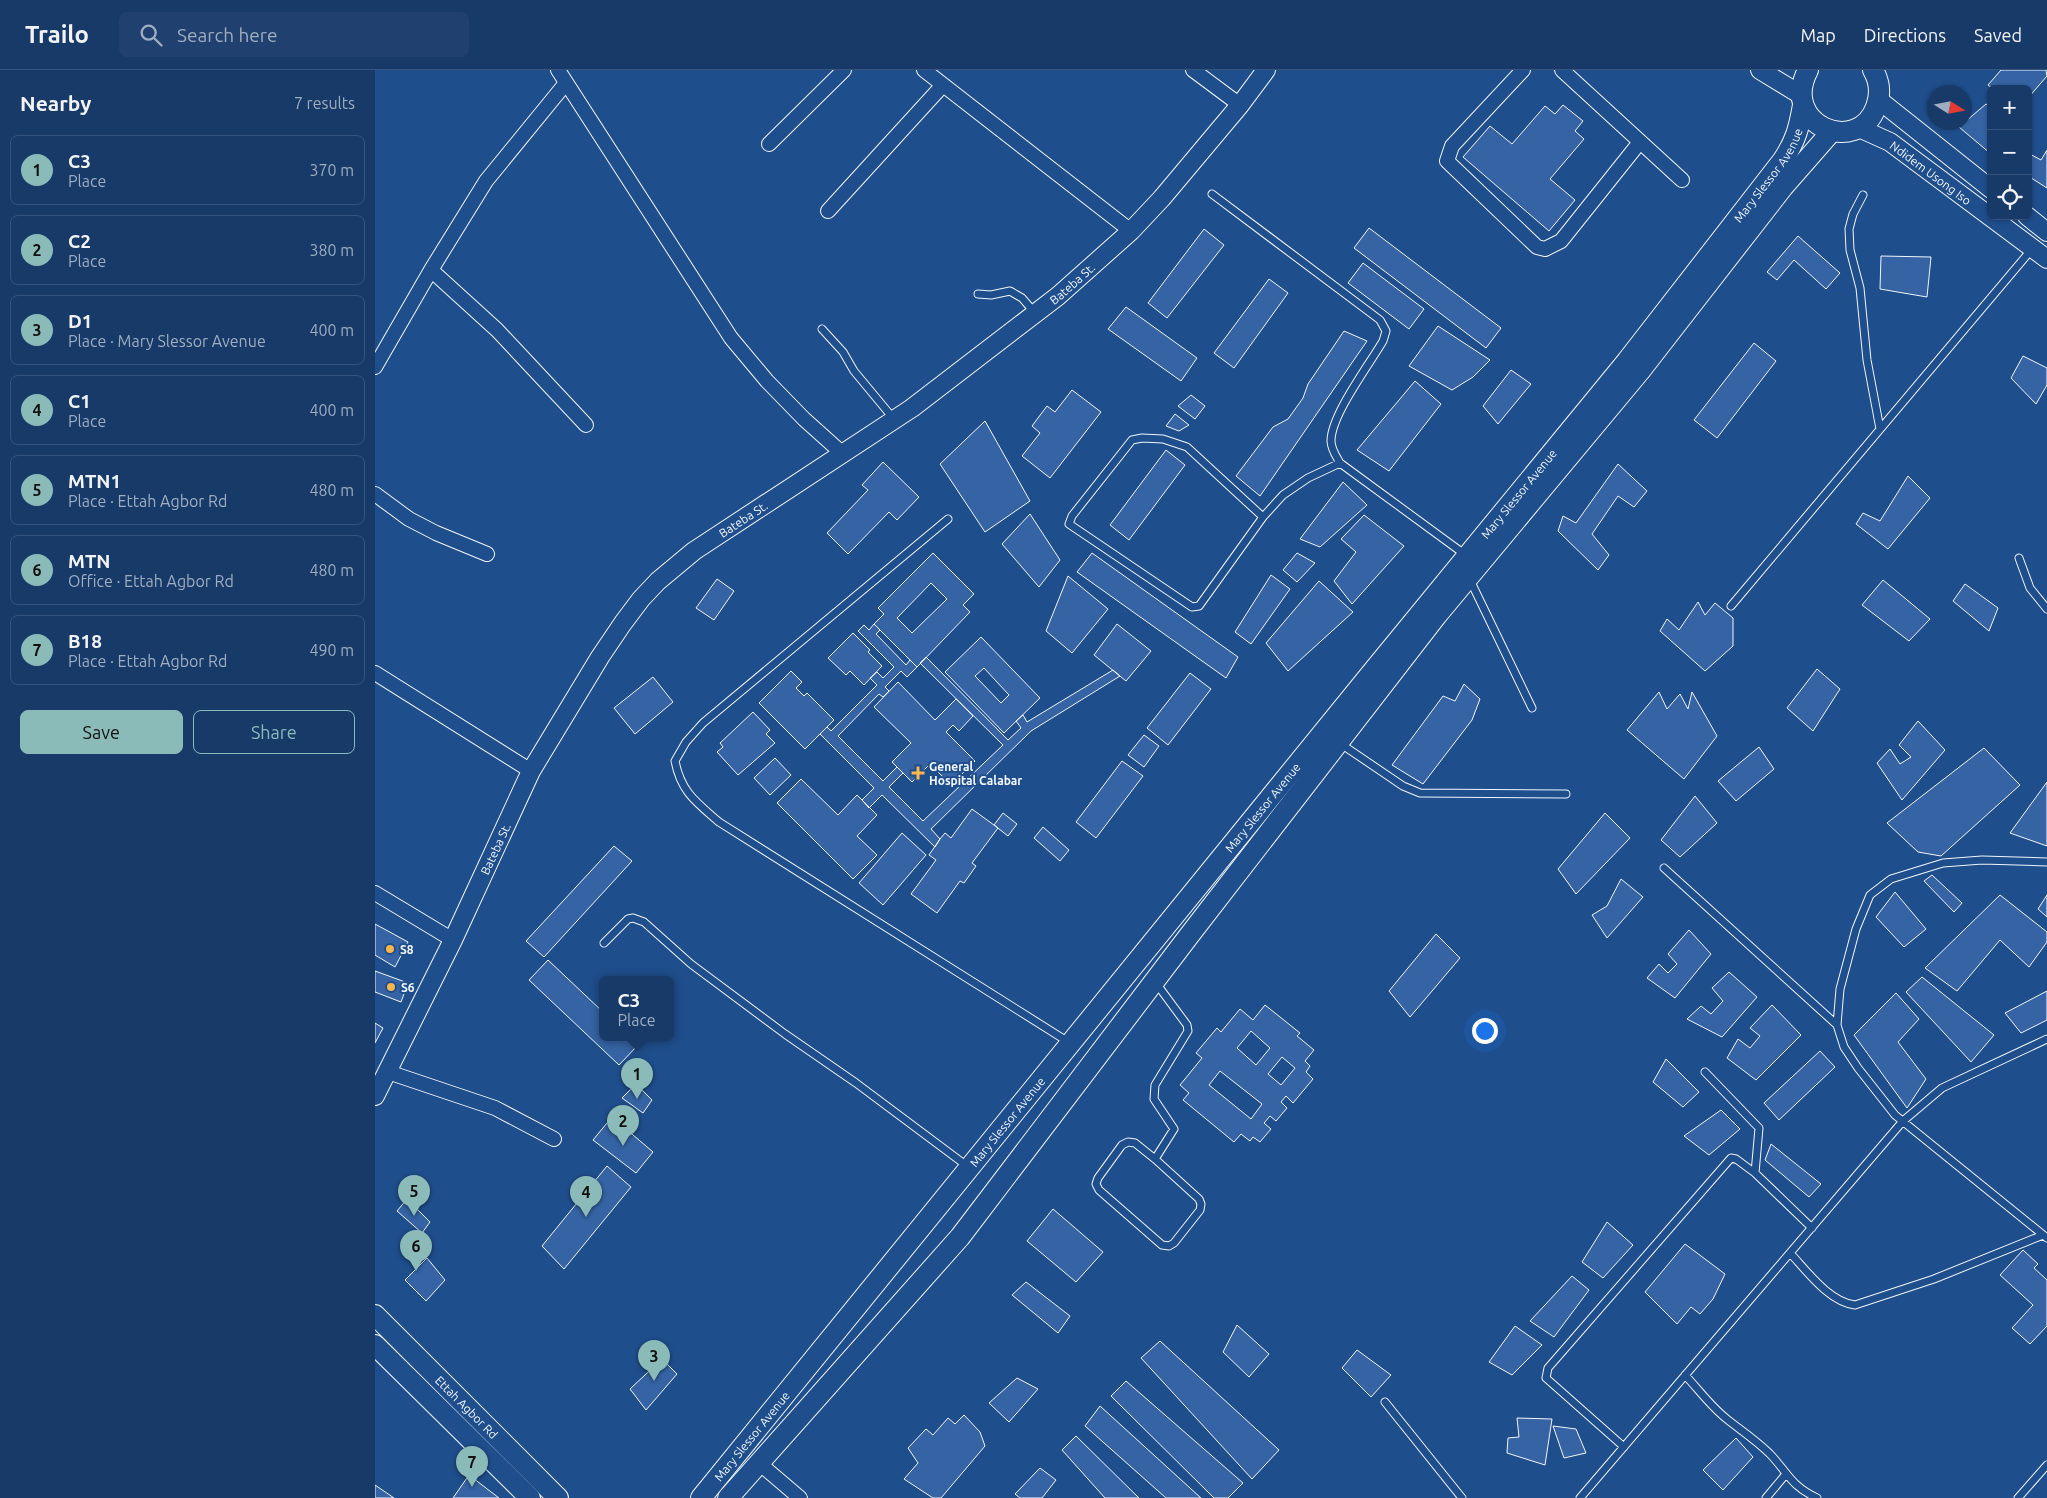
<!DOCTYPE html>
<html lang="en">
<head>
<meta charset="utf-8">
<style>
  :root { --surface:#173a69; --page:#20416f; --text:#f1f3f6; --muted:#9eadc0; --line:#36547d; --accent:#8bbbb9 }
  body { margin:0; font-family:Ubuntu,sans-serif; background:var(--page); color:var(--text) }
  .controls { position:absolute; right:15px; top:15px; display:grid; overflow:hidden; border-radius:8px; box-shadow:0 1px 4px #0004 }
  .controls button { width:45px; height:45px; display:grid; place-items:center; padding:0; border:0; border-bottom:1px solid var(--line); background:var(--surface); color:var(--text); font:25px sans-serif }
  .compass { position:absolute; left:1552px; top:15px; width:45px; height:45px; border-radius:50%; background:var(--surface); box-shadow:0 1px 4px #0004; rotate:101deg }
  .you { position:absolute; left:1109px; top:960px; width:18px; height:18px; margin:-12px; border:4px solid #fff; border-radius:50%; background:#1a73e8; box-shadow:0 0 0 8px #1a73e833 }
  .badge { display:grid; place-items:center; width:32px; height:32px; border-radius:50%; background:var(--accent); color:#111; font-size:16px; font-weight:700 }
  .pin { position:absolute; translate:-50% -41px; filter:drop-shadow(0 1px 2px #0008) }
  .pin::after { content:''; position:absolute; top:26px; width:18px; height:15px; background:inherit; clip-path:polygon(0 0,100% 0,50% 100%) }
  .popup { position:absolute; left:224px; top:906px; width:75px; height:65px; box-sizing:border-box; display:grid; place-content:center; border-radius:8px; background:var(--surface); filter:drop-shadow(0 1px 4px #0005); font-size:16px; white-space:nowrap; color:var(--muted) }
  .popup b { font-size:19px; color:var(--text) }
  .popup::after { content:''; position:absolute; left:50%; top:100%; margin-left:-10px; border:10px solid transparent; border-top-color:var(--surface) }
  .list { margin:0; padding:0; list-style:none }
  h2 { display:flex; justify-content:space-between; align-items:center; height:65px; margin:0; padding:0 20px; font-size:21px }
  h2 small { font-size:16px; font-weight:400; color:var(--muted) }
  .list li { display:grid; grid-template-columns:32px 1fr auto; gap:15px; align-items:center; box-sizing:border-box; height:70px; margin:0 10px 10px; padding:0 10px; border:1px solid var(--line); border-radius:8px }
  .list b { display:block; font-size:19px; white-space:nowrap }
  .list p { margin:0; font-size:16px; white-space:nowrap; color:var(--muted) }
  .list em { font-size:16px; font-style:normal; color:var(--muted) }
  .actions { display:flex; gap:10px; padding:15px 20px }
  .actions a { flex:1; padding:11px 0; border:1px solid var(--accent); border-radius:8px; text-align:center; font-size:18px; color:var(--accent) }
  .actions .main { background:var(--accent); color:#111 }
  .icon { flex:none; width:28px; height:28px; fill:none; stroke:currentColor; stroke-width:2; stroke-linecap:round; stroke-linejoin:round }
  .map { position:relative; flex:none; width:1672px; height:1428px; overflow:hidden }
  header { display:flex; align-items:center; gap:30px; box-sizing:border-box; height:70px; padding:0 25px; background:var(--surface); border-bottom:1px solid var(--line) }
  header strong { font-size:24px }
  nav { display:flex; gap:28px; margin-inline-start:auto; font-size:18px }
  .search { width:350px; height:45px; background:var(--page); display:flex; align-items:center; gap:12px; box-sizing:border-box; padding:0 18px; border-radius:8px; color:var(--muted); font-size:19px }
  main { display:flex }
  aside { flex:1; background:var(--surface) }
  .map>svg:first-child { display:block }
  .building { fill:#3563a3; stroke:#f2f6ff; fill-rule:evenodd }
  .lines { fill:none; stroke-linecap:round; stroke-linejoin:round }
  .service-casing { stroke:#f2f6ff; stroke-width:9 }
  .minor-casing { stroke:#f2f6ff; stroke-width:16 }
  .tertiary-casing { stroke:#f2f6ff; stroke-width:20 }
  .secondary-casing { stroke:#f2f6ff; stroke-width:22 }
  .service { stroke:#1f4e8c; stroke-width:7 }
  .minor { stroke:#1f4e8c; stroke-width:14 }
  .tertiary { stroke:#1f4e8c; stroke-width:18 }
  .secondary { stroke:#1f4e8c; stroke-width:20 }
  .poi-dot { fill:#ffb74d; stroke:#1f4e8c; stroke-width:2 }
  .labels { text-anchor:middle; dominant-baseline:central; stroke-width:4; stroke-linejoin:round; paint-order:stroke }
  .street-label { font-size:12px; fill:#f2f6ff; stroke:#1f4e8c }
  .poi-label { font-size:12px; font-weight:bold; fill:#f2f6ff; stroke:#1f4e8c; text-anchor:start }
</style>
</head>
<body>
<header>
<strong>Trailo</strong>
<div class="search"><svg class="icon" aria-label="search" viewBox="0 0 24 24"><circle cx="10" cy="10" r="6"/><path d="M15 15l6 6"/></svg>Search here</div>
<nav><a>Map</a><a>Directions</a><a>Saved</a></nav>
</header>
<main>
<aside>
<h2>Nearby<small>7 results</small></h2>
<ul class="list">
<li><span class="badge">1</span><div><b>C3</b><p>Place</p></div><em>370 m</em></li>
<li><span class="badge">2</span><div><b>C2</b><p>Place</p></div><em>380 m</em></li>
<li><span class="badge">3</span><div><b>D1</b><p>Place · Mary Slessor Avenue</p></div><em>400 m</em></li>
<li><span class="badge">4</span><div><b>C1</b><p>Place</p></div><em>400 m</em></li>
<li><span class="badge">5</span><div><b>MTN1</b><p>Place · Ettah Agbor Rd</p></div><em>480 m</em></li>
<li><span class="badge">6</span><div><b>MTN</b><p>Office · Ettah Agbor Rd</p></div><em>480 m</em></li>
<li><span class="badge">7</span><div><b>B18</b><p>Place · Ettah Agbor Rd</p></div><em>490 m</em></li>
</ul>
<div class="actions"><a class="main">Save</a><a>Share</a></div>
</aside>
<div class="map">
<svg width="1672" height="1428" viewBox="0 0 1672 1428">
  <rect width="100%" height="100%" fill="#1f4e8c"/>
  <path class="building" d="M1626,0H1671L1672,6L1653,28V19H1618L1613,15Z
    M1611,34L1616,37V84L1584,57Z
    M1188,35L1208,51L1200,61L1209,69L1175,109L1200,130L1174,161L1088,87L1115,56L1137,74L1170,36L1180,44Z
    M1672,80V118L1653,106V83L1666,90Z
    M994,158L1126,258L1111,278L979,178Z
    M829,159L849,175L792,248L773,233Z
    M1423,166L1465,203L1451,219L1419,190L1402,210L1392,202Z
    M1506,186L1556,187L1552,227L1505,219Z
    M988,193L1049,239L1034,259L973,213Z
    M894,209L913,223L859,298L839,283Z
    M751,237L822,288L806,311L733,259Z
    M1063,256L1115,290L1098,307L1077,320L1034,296Z
    M969,261L992,271L885,426L861,406L898,357L913,349L928,328L933,314Z
    M1379,273L1401,291L1342,368L1319,350Z
    M1648,286L1672,298V315L1661,334L1636,308Z
    M1136,300L1156,314L1123,354L1108,336Z
    M1040,311L1066,334L1014,401L982,380Z
    M697,320L726,342L675,408L647,386L665,363L657,356L672,336L680,342Z
    M816,325L830,336L820,349L803,336Z
    M800,344L814,355L804,361L791,356Z
    M610,351L655,431L610,462L565,394Z
    M791,380L810,395L754,470L735,455Z
    M508,392L544,427L522,450L514,442L473,484L452,463L493,420L487,415Z
    M1243,394L1272,421L1259,437L1243,426L1217,464L1234,485L1223,500L1183,461L1188,446L1201,453Z
    M1533,406L1555,428L1513,479L1481,454L1488,443L1505,451Z
    M968,412L992,435L945,477L925,469Z
    M655,444L685,490L664,517L627,474Z
    M989,445L1029,476L977,534L959,511L981,482L966,469Z
    M558,483L599,524L588,535L595,542L542,597L499,554L509,544L503,538ZM556,513L572,529L537,563L522,548Z
    M717,483L863,587L851,608L702,502Z
    M922,483L940,493L922,512L908,500Z
    M896,505L915,519L876,574L860,562Z
    M693,506L733,539L697,583L671,561Z
    M342,509L359,521L339,550L321,538Z
    M1508,510L1555,549L1534,571L1487,535Z
    M944,511L978,542L913,601L891,573Z
    M1590,514L1623,538L1614,561L1578,531Z
    M1323,532L1330,545L1340,533L1358,548V576L1330,601L1285,561L1292,549L1304,560Z
    M499,554L505,560L501,564L531,595L535,590L542,597L532,607L526,601L510,617L514,621L508,627L504,624L463,666L508,711L522,697L528,703L514,717L548,751L628,675L545,593L551,587L633,670L646,658L641,651L648,645L652,652L738,600L745,606L656,661L556,759L565,769L560,777L507,725L494,738L487,730L499,718L445,664L452,657L456,661L502,615L495,608L502,602L508,608L519,597L483,561L489,555L494,560Z
    M742,554L776,581L751,611L719,585Z
    M478,563L495,580L493,582L507,596L489,615L475,601L471,605L453,588Z
    M606,567L665,628L629,663L570,602ZM609,598L634,625L626,633L600,606Z
    M1442,599L1465,619L1438,661L1412,638Z
    M416,601L427,612L421,618L429,626L432,623L459,650L430,679L384,633Z
    M815,603L836,619L793,675L772,658Z
    M278,607L298,632L260,664L239,638Z
    M523,612L560,650L581,629L598,646L584,661L578,655L571,662L600,691L576,715L555,694L537,712L517,692L536,673L499,637Z
    M1089,614L1105,629L1097,650L1048,714L1017,695L1068,626L1080,631Z
    M1284,622L1292,639L1305,624L1313,639L1317,622L1342,666L1309,709L1252,660Z
    M378,642L395,660L391,664L400,673L363,705L342,682L348,677L345,673Z
    M1543,651L1570,680L1527,730L1502,693L1515,679L1525,694L1536,687L1524,675Z
    M769,665L784,676L769,697L753,685Z
    M1384,677L1399,699L1361,731L1343,711Z
    M1609,678L1645,715L1566,786L1543,782L1512,753Z
    M400,688L416,705L395,725L379,708Z
    M747,691L768,706L721,768L701,752Z
    M426,709L463,745L482,725L502,745L482,766L502,785L478,809L402,733Z
    M1672,712V776L1635,763Z
    M1320,726L1342,753L1305,787L1286,770Z
    M597,739L623,758L597,793L601,796L589,813L585,811L562,843L536,824L561,790L554,785L565,769L570,763L576,768Z
    M628,743L642,754L633,766L619,755Z
    M1230,743L1255,768L1201,824L1183,799Z
    M668,757L694,780L685,791L659,768Z
    M527,763L551,785L508,835L484,813Z
    M239,776L257,791L169,887L151,871Z
    M1557,805L1587,833L1579,842L1549,811Z
    M1246,809L1268,827L1232,868L1217,845L1232,836Z
    M1520,822L1551,859L1529,877L1501,847Z
    M1625,825L1672,862V872L1654,897L1625,870L1582,921L1550,898Z
    M1672,825V847L1663,839Z
    M0,854L33,872L20,897L0,885Z
    M1314,860L1336,884L1300,928L1272,908L1284,894L1293,903L1302,894L1293,884Z
    M1061,864L1085,888L1035,947L1014,921Z
    M173,890L228,942V968H255L263,975L244,995L154,910Z
    M0,901L33,913L26,932L0,922Z
    M1354,902L1382,927L1347,967L1312,949L1326,936L1336,944L1348,931L1337,918Z
    M1547,907L1619,965L1596,992L1531,922Z
    M1672,921V950L1646,963L1630,943Z
    M1521,923L1544,949L1523,972L1551,1009L1532,1038L1479,965Z
    M890,935L925,963L922,966L939,980L930,991L935,996L931,1002L938,1009L918,1033L911,1026L906,1032L912,1038L901,1051L895,1046L889,1053L896,1059L885,1072L878,1067L875,1071L866,1064L859,1072L808,1030L814,1023L805,1015L827,988L821,983L842,958L846,962L865,939L878,950ZM876,961L895,978L881,995L862,978ZM907,987L920,998L906,1015L893,1004ZM845,1001L887,1034L876,1049L834,1015Z
    M1397,935L1426,965L1381,1010L1352,988L1363,969L1375,978L1385,966L1375,958Z
    M0,953L8,958L0,973Z
    M1445,981L1460,997L1404,1050L1389,1033Z
    M1291,989L1324,1022L1308,1037L1278,1012Z
    M261,1014L277,1030L268,1043L247,1028Z
    M1346,1040L1365,1059L1334,1085L1309,1066Z
    M237,1047L278,1082L261,1103L218,1070Z
    M1396,1074L1446,1114L1434,1127L1390,1090Z
    M232,1096L256,1117L189,1199L167,1176Z
    M32,1129L55,1152L47,1163L22,1141Z
    M678,1139L728,1182L701,1212L652,1171Z
    M1232,1152L1258,1175L1228,1208L1207,1192Z
    M1310,1174L1350,1204L1338,1229L1325,1244L1316,1237L1302,1254L1270,1222Z
    M1648,1180L1663,1194L1659,1198L1672,1210V1256L1655,1274L1637,1258L1658,1235L1625,1205Z
    M52,1188L70,1210L51,1231L30,1210Z
    M1197,1206L1214,1220L1179,1267L1155,1251Z
    M651,1212L695,1246L683,1263L637,1225Z
    M862,1255L894,1284L874,1307L848,1282Z
    M1140,1256L1167,1275L1137,1305L1114,1292Z
    M785,1271L904,1380L877,1409L766,1288Z
    M982,1280L1016,1305L996,1327L967,1298Z
    M287,1289L302,1304L271,1340L255,1319Z
    M642,1308L663,1319L634,1352L614,1333Z
    M751,1311L868,1413L853,1428H839L736,1326Z
    M725,1336L826,1428H791L710,1356Z
    M589,1345L605,1362L610,1376L566,1428H558L529,1409L543,1393L533,1378L551,1359L558,1365L573,1348L580,1354Z
    M1142,1348L1177,1349L1170,1395L1132,1383L1133,1368L1144,1367Z
    M1178,1356L1201,1359L1211,1383L1189,1388Z
    M701,1366L764,1428H730L687,1380Z
    M1361,1368L1378,1387L1348,1420L1328,1400Z
    M665,1398L681,1410L667,1428H645L640,1424Z
    M94,1405L124,1428H78Z
    M0,1415L19,1428H0Z"/>
  <g class="lines">
    <defs>
      <path id="service" d="M837,124L1005,250L1011,261L1008,271C994,295 956,345 956,371C956,379 961,386 965,393L1092,486
        M1488,125L1478,144L1474,159L1475,180L1485,218L1492,290L1505,359
        M603,224L616,225L635,221L647,228L660,243
        M447,259L468,282L479,301L518,348
        M888,447L812,377L788,369L767,368L757,370L697,446L694,454L811,533L817,537L824,536L888,447L908,425L933,408L965,393
        M573,449L328,653L311,672L300,691C306,722 321,732 344,752L695,973
        M1644,488L1655,518L1672,539
        M1095,510L1157,638
        M1356,536L1657,179
        M966,674L1028,716L1045,723L1191,724
        M1672,792L1607,790L1568,793L1516,809L1495,825L1481,859L1465,919L1462,955L1469,977L1483,998L1520,1045L1672,1168
        M1289,798L1462,955
        M229,873L253,849L258,848L269,852L316,894L410,964L481,1013L592,1096
        M1330,1002L1384,1058L1380,1103L1437,1158
        M780,1089L760,1073L753,1072L747,1075L723,1108L721,1114L724,1120L787,1175L794,1176L799,1173L825,1140L826,1134L824,1129L780,1089L799,1059L779,1029L780,1015L813,961L812,955L781,913
        M1415,1183C1432,1201 1454,1232 1480,1235L1559,1209L1668,1165
        M1310,1305C1324,1320 1337,1338 1353,1350C1367,1361 1382,1371 1395,1384C1413,1403 1416,1416 1442,1428
        M1010,1332L1087,1428
        M1249,1377L1171,1308L1173,1298L1356,1088L1361,1089L1380,1103
        M1205,1428L1528,1051L1567,1018L1672,969
        M1391,1428L1411,1404
        M1643,1428L1672,1395"/>
      <path id="minor" d="M183,0L356,268L392,311L429,349L468,384
        M549,0L756,161
        M818,0L865,35
        M1148,0L1077,76L1072,91L1162,177L1170,179L1186,171L1265,72
        M1187,0L1307,110
        M394,74L469,0
        M453,141L568,15
        M56,200L122,260L211,355
        M0,297L56,200L111,111L191,13
        M0,424L34,449L61,463L112,484
        M0,603L156,701
        M0,823L78,870
        M13,1002L120,1038L179,1069
        M384,1393L425,1428"/>
      <g id="tertiary">
        <path d="M1385,0L1426,25"/>
        <path d="M1504,30L1616,119"/>
        <path id="s1" d="M1484,58L1515,72L1672,189"/>
        <path d="M1652,146L1672,162"/>
        <path id="s2" d="M0,1026L78,870L156,701L225,587L248,553L266,529L283,511L319,481L537,338L683,226L756,161L787,128L865,35L891,0"/>
      </g>
      <g id="secondary">
        <path d="M1433,0C1404,55 1483,87 1501,37C1506,24 1505,12 1498,0"/>
        <path id="s3" d="M0,1245L183,1428"/>
        <path d="M0,1275L155,1428"/>
        <path id="s4" d="M326,1428L998,601L1252,291L1408,90C1421,70 1424,58 1428,35"/>
        <path d="M353,1428L585,1167L813,867L1062,545L1265,301L1408,117L1457,61"/>
      </g>
    </defs>
    <use href="#service" class="service-casing"/>
    <use href="#minor" class="minor-casing"/>
    <use href="#tertiary" class="tertiary-casing"/>
    <use href="#secondary" class="secondary-casing"/>
    <use href="#service" class="service"/>
    <use href="#minor" class="minor"/>
    <use href="#tertiary" class="tertiary"/>
    <use href="#secondary" class="secondary"/>
  </g>
  <g class="poi-dot">
    <path d="M540.5 695.5h5v5h5v5h-5v5h-5v-5h-5v-5h5z"/>
    <circle cx="15" cy="879" r="5"/>
    <circle cx="16" cy="917" r="5"/>
  </g>
  <g class="labels">
    <g class="street-label">
      <text stroke="none"><textPath href="#s1" startOffset="85">Ndidem Usong Iso</textPath></text>
      <text stroke="none"><textPath href="#s4" startOffset="1700">Mary Slessor Avenue</textPath></text>
      <text stroke="none"><textPath href="#s2" startOffset="1100">Bateba St.</textPath></text>
      <text stroke="none"><textPath href="#s4" startOffset="1295">Mary Slessor Avenue</textPath></text>
      <text stroke="none"><textPath href="#s2" startOffset="695">Bateba St.</textPath></text>
      <text stroke="none"><textPath href="#s4" startOffset="890">Mary Slessor Avenue</textPath></text>
      <text stroke="none"><textPath href="#s2" startOffset="275">Bateba St.</textPath></text>
      <text stroke="none"><textPath href="#s4" startOffset="485">Mary Slessor Avenue</textPath></text>
      <text stroke="none"><textPath href="#s3" startOffset="130">Ettah Agbor Rd</textPath></text>
      <text stroke="none"><textPath href="#s4" startOffset="80">Mary Slessor Avenue</textPath></text>
    </g>
    <g class="poi-label">
      <text x="554" y="696">General<tspan x="554" dy="14">Hospital Calabar</tspan></text>
      <text x="25" y="879">S8</text>
      <text x="26" y="917">S6</text>
    </g>
  </g>
</svg>
<div class="controls">
<button>+</button>
<button>−</button>
<button><svg class="icon" aria-label="locate" viewBox="0 0 24 24"><circle cx="12" cy="12" r="6"/><path d="M12 2v4M12 18v4M2 12h4M18 12h4"/></svg></button>
</div>
<svg class="compass" viewBox="-18 -18 36 36"><path d="M0-13l5 13h-10z" fill="#e53935"/><path d="M0 13l5-13h-10z" fill="#9eadc0"/></svg>
<div class="you"></div>
<div class="pin badge" style="left:262px;top:1029px">1</div>
<div class="popup"><b>C3</b>Place</div>
<div class="pin badge" style="left:248px;top:1076px">2</div>
<div class="pin badge" style="left:279px;top:1311px">3</div>
<div class="pin badge" style="left:211px;top:1147px">4</div>
<div class="pin badge" style="left:39px;top:1146px">5</div>
<div class="pin badge" style="left:41px;top:1201px">6</div>
<div class="pin badge" style="left:97px;top:1417px">7</div>
</div>
</main>
</body>
</html>
